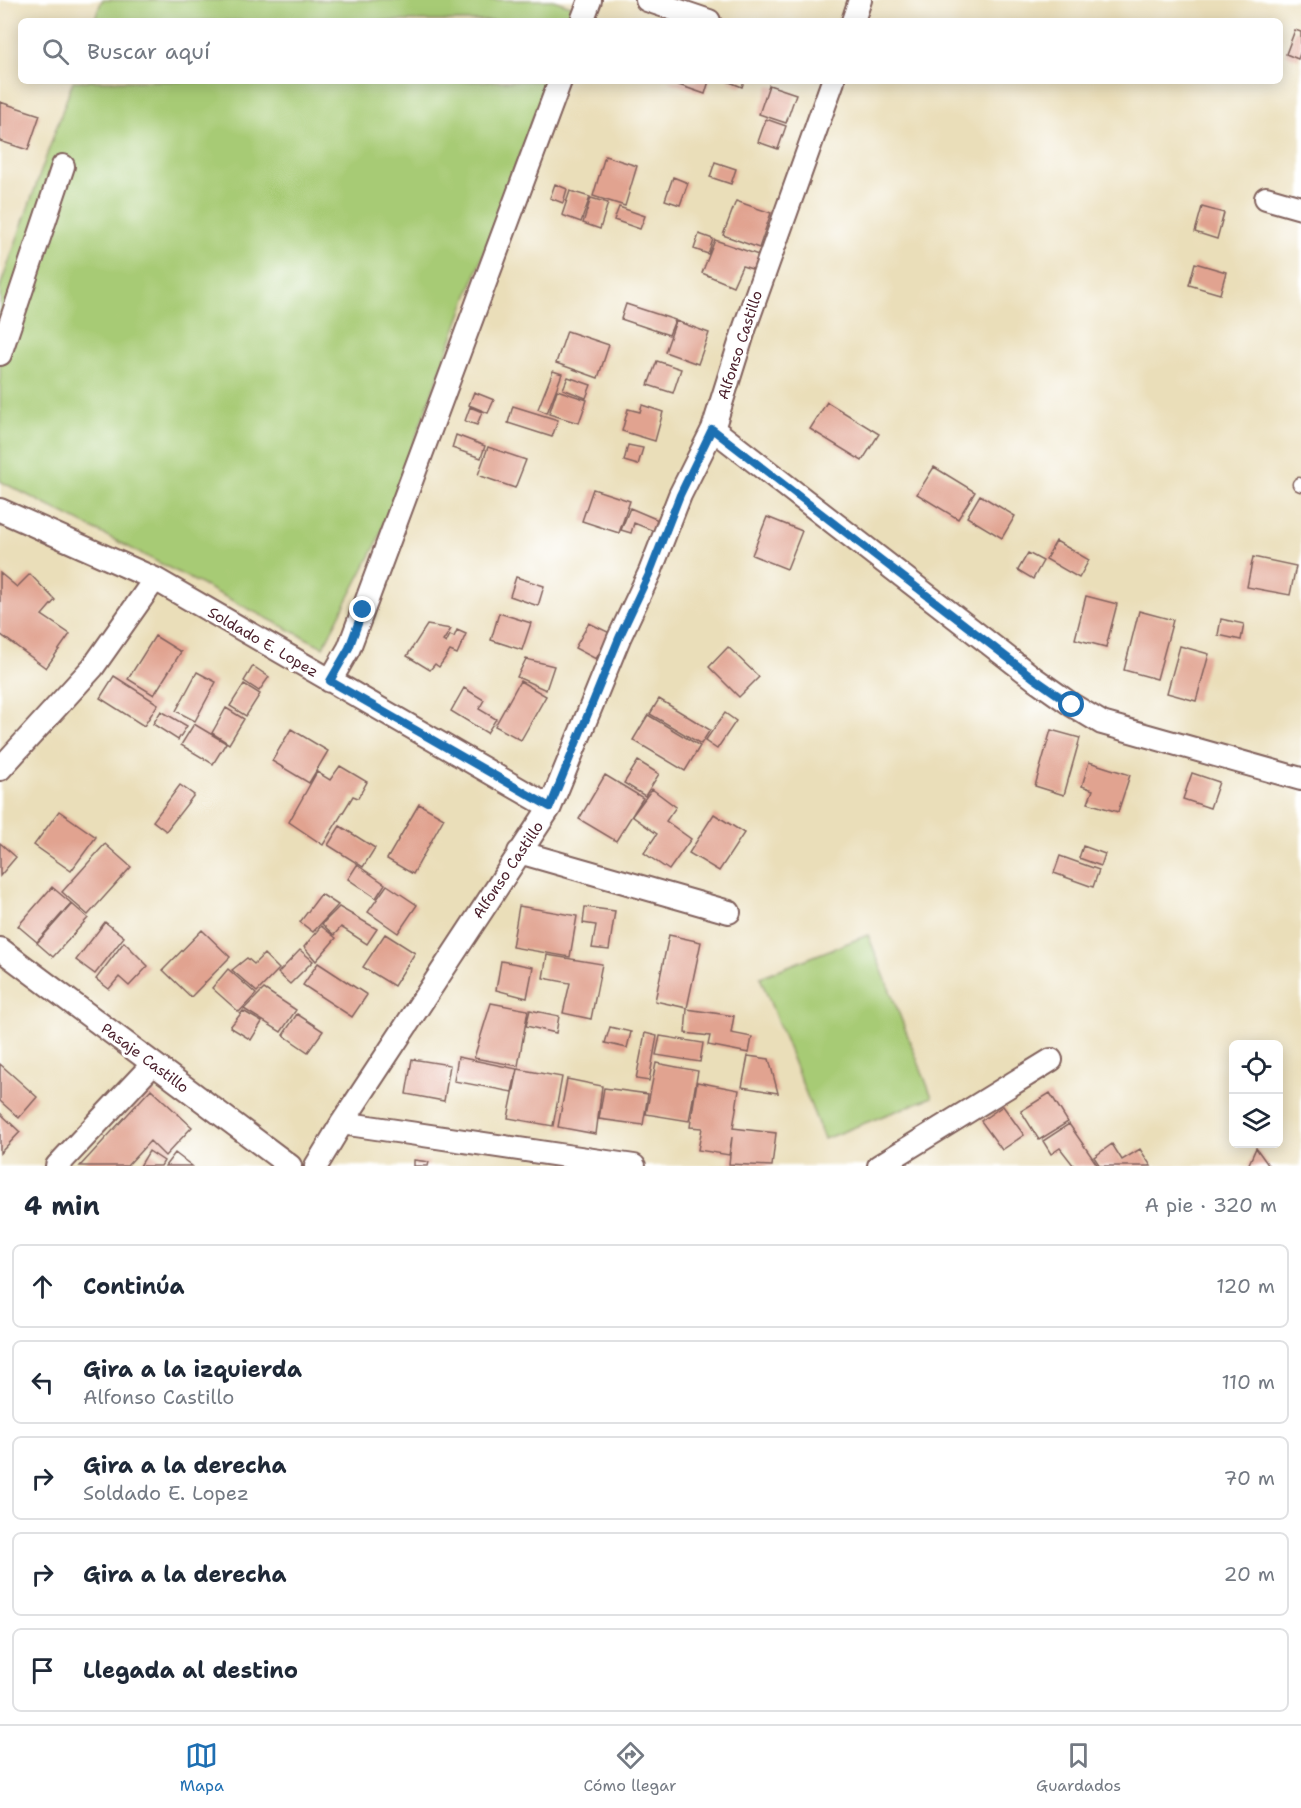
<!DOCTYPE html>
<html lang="es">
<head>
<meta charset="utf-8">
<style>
  :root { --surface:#fff; --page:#f6f6f7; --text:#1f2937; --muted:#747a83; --line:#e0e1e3; --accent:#1f6fb2 }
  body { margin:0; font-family:"Shantell Sans",sans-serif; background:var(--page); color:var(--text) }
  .controls { position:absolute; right:18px; bottom:18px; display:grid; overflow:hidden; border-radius:9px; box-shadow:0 3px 15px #0003 }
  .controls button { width:54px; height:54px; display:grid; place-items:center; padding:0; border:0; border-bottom:2px solid var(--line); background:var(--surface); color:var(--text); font:30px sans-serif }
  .stop { position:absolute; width:18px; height:18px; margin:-14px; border:4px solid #1f6fb2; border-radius:50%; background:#fff }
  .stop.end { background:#1f6fb2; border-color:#fff; box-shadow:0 2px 6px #0008 }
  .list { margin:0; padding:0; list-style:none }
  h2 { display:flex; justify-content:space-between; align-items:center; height:78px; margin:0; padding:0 24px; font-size:26px }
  h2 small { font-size:20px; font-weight:400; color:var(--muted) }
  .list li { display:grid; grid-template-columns:39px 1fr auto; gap:18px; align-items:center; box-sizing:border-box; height:84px; margin:0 12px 12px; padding:0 12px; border:2px solid var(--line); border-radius:9px }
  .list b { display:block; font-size:22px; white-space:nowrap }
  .list p { margin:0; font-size:20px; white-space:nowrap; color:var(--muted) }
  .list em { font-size:20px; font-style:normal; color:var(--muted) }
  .icon { flex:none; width:33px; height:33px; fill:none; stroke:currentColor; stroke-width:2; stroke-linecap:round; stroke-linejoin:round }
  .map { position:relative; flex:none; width:1301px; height:1166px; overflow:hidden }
  .search { position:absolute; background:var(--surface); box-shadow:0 3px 15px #0003; left:18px; right:18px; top:18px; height:66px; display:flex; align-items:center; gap:15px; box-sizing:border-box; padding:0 21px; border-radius:9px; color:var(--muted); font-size:22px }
  .sheet { height:558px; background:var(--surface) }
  nav { display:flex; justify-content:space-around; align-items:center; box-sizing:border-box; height:84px; border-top:2px solid var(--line); background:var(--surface); font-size:16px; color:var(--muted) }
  nav a { display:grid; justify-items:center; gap:3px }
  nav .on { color:var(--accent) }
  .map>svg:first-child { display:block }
  .green { fill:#a7cb75; stroke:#787550; stroke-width:1.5 }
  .building { fill:#e1a390 }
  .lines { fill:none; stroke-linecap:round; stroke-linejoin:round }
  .service-casing { stroke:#82625d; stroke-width:15 }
  .minor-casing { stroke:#82625d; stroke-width:26 }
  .service { stroke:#fff; stroke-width:12 }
  .minor { stroke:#fff; stroke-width:22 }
  .route { stroke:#1f6fb2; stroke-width:8 }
  .labels { text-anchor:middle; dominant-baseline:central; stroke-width:6; stroke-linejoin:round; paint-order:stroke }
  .street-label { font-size:15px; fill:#4a1f2b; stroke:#fff }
</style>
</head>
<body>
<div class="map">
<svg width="1301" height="1166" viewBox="0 0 1301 1166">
  <rect width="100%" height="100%" fill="#fff"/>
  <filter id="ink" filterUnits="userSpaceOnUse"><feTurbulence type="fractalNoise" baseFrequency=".0167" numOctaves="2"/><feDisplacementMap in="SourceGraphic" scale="12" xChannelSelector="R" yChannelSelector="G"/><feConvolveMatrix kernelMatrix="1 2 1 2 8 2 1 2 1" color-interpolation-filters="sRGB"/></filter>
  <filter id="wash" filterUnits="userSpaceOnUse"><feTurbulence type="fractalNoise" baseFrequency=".008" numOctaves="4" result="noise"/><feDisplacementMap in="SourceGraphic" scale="24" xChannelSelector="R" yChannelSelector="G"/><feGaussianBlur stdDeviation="1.35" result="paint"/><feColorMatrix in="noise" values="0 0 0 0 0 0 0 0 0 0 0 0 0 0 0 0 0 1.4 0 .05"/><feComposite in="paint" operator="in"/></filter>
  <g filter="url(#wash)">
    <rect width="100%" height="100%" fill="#eadeb9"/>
    <path class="green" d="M102,0H553L574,7L569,21H94Z
      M73,81H547L376,545L323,647L0,481V287Z
      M868,935L932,1097L824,1139L760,977Z"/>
    <g id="blocks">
      <path class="building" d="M1295,30L1301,32V51L1298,59L1286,54Z
        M667,81H709L705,94Z
        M727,81H744L742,87Z
        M769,85L796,94L786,123L759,114Z
        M0,102L40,115L28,150L0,141Z
        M766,119L786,126L778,149L758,142Z
        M605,156L637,166L625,206L593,196Z
        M715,162L736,169L731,184L710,177Z
        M673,177L688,183L680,205L665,200Z
        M555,184L567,189L563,203L550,198Z
        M570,191L590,197L581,222L562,215Z
        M591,198L608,203L600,229L583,223Z
        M736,201L771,213L759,248L723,235Z
        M619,207L645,216L640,229L614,220Z
        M1202,207L1224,213L1217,239L1195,232Z
        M699,234L713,239L708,254L694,249Z
        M715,240L767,258L762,272L742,266L733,286L702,273Z
        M1195,263L1226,272L1220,294L1189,285Z
        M626,304L675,320L669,335L621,319Z
        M676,321L709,333L698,364L665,352Z
        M567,331L609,345L598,378L556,363Z
        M657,361L681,369L673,393L648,385Z
        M553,371L562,374L547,413L538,409Z
        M568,377L591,385L586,398L563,389Z
        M557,390L587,400L579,423L549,414Z
        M474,392L494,400L488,413L469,405Z
        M827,402L879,434L862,461L810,429Z
        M642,405L663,412L655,441L622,431L628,409L640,412Z
        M513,406L558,420L552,437L508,423Z
        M470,407L482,412L477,425L465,421Z
        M456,435L485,446L481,458L452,448Z
        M628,445L643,448L638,465L624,461Z
        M488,447L526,460L515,488L478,475Z
        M934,467L975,492L958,519L917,494Z
        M593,489L630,501L619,533L582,521Z
        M980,495L1015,516L1002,538L967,517Z
        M630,508L663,522L659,533L634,523L631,533L621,530Z
        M767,517L802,531L787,569L752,555Z
        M1056,541L1089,560L1079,578L1046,559Z
        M1028,553L1043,561L1033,579L1018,570Z
        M1253,557L1296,566L1290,595L1247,587Z
        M0,573L17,587L30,574L55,600L42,615L70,634L46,668L0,634Z
        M516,577L544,586L538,606L510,596Z
        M1086,596L1117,604L1106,647L1075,639Z
        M1139,611L1173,620L1157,679L1124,670Z
        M499,613L531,623L522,650L491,640Z
        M1221,619L1244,624L1241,640L1218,635Z
        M589,623L610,633L596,659L575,648Z
        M427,625L451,629L443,641L446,643L450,635L454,637L457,630L466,634L457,654L450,651L439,667L435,664L430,670L407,656Z
        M155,636L181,652L154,695L128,679Z
        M1180,646L1209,654L1196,701L1167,693Z
        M728,647L759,677L739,697L709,667Z
        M526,659L554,666L546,690L517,677Z
        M253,666L269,677L259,691L244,681Z
        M197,672L216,682L195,721L176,711Z
        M114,676L158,704L144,726L100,698Z
        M520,681L546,696L521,740L495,726Z
        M244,684L260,694L246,716L230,706Z
        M464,688L484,700L479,709L496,719L487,733L451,711Z
        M659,699L710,730L701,744L650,714Z
        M226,708L244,719L229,744L212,733Z
        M161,711L187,726L178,740L153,724Z
        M725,713L736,721L717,749L705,741Z
        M648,715L700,746L685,771L633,740Z
        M194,724L226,743L213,764L181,745Z
        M291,729L328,751L309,783L272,761Z
        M1051,730L1080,738L1064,795L1035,786Z
        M638,761L659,774L645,796L624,783Z
        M1089,762L1130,775L1118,812L1088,803L1093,790L1082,786Z
        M340,766L367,782L358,798L353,796L323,845L289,822L317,772L330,780Z
        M1192,773L1219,782L1210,808L1183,799Z
        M605,775L643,798L616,841L579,819Z
        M180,785L194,795L166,831L153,821Z
        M652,789L676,807L666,821L691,839L669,870L644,853L657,834L632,816Z
        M419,804L444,818L413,874L387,859Z
        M59,811L96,837L71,871L34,845Z
        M714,814L744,833L719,871L689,853Z
        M340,826L375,848L363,867L328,845Z
        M0,843L16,857L0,876Z
        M105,844L131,867L88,915L62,892Z
        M1083,846L1105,854L1101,866L1079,858Z
        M1060,856L1099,870L1093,887L1054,873Z
        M357,865L385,884L376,898L348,879Z
        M387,885L417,905L398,933L368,912Z
        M52,887L71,903L37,942L18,926Z
        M321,894L338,905L313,932L300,922Z
        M72,904L88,918L53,957L37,943Z
        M519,906L577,916L570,957L512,947Z
        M339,907L377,929L367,944L341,927L334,935L322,924Z
        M585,907L615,911L609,950L592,948L596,925L583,923Z
        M105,922L124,937L95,974L76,960Z
        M321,926L336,938L316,961L304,947Z
        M202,930L230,957L191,997L163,970Z
        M385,934L415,953L394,986L363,967Z
        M669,935L701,942L687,1008L655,1001Z
        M124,942L148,966L129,986L119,977L109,989L96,979Z
        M300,950L313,961L290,984L278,973Z
        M264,954L279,969L257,992L232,970L247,958L254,964Z
        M547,955L602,964L591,1019L563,1013L570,983L543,978Z
        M501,961L533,967L527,998L496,990Z
        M318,963L367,995L352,1017L303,985Z
        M228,969L256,994L239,1012L212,988Z
        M264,989L296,1010L281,1032L244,1009Z
        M491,1003L528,1010L518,1066L474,1058Z
        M687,1009L734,1016L731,1033L752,1037L749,1053L708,1045L710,1036L685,1033Z
        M530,1010L559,1016L556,1033L526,1026Z
        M243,1011L262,1022L251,1040L230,1027Z
        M297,1014L323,1031L308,1052L283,1035Z
        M610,1027L631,1032L627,1048L605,1043Z
        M645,1033L657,1036L649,1081L636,1079Z
        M660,1036L703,1043L700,1062L656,1055Z
        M748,1056L769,1059L778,1093L742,1087Z
        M458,1057L517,1069L512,1092L454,1081Z
        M412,1059L450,1065L444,1101L406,1094Z
        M656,1063L698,1071L689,1121L646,1114Z
        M0,1064L37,1097L19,1118L0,1101Z
        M518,1069L562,1077L553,1126L508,1118Z
        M567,1079L602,1086L596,1134L558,1127Z
        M697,1082L739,1090L733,1128L776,1133L772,1166L729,1164L732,1137L729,1155L698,1150L702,1128L690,1127Z
        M604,1088L648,1094L643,1125L599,1119Z
        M151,1089L192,1127L165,1156L150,1141L127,1166H80Z
        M1050,1093L1068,1122L1039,1140L1021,1111Z
        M1003,1106L1024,1135L1002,1150L981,1121Z
        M0,1113L20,1132L0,1153Z
        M1069,1124L1098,1166H1074L1060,1148L1051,1154L1043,1141Z
        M1112,1144L1122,1160L1140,1149L1151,1166H1100L1094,1157Z
        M1256,1148L1269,1166H1248Z
        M149,1151L164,1161L161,1166H140Z
        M175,1153L192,1166H165Z
        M414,1160L429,1162L428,1166H414Z"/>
    </g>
  </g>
  <g filter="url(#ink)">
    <use href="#blocks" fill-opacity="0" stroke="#82625d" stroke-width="1.5"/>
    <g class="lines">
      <defs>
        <path id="service" d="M1299,484L1301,485"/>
        <path id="minor" d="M647,0L709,21
          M582,21L590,0
          M853,21L860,0
          M1266,198L1301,208
          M0,354L63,166
          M713,429L1035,679L1072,705L1102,723L1301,779
          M0,510L155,579L550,807
          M330,681L349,648L560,81
          M0,769L93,667L155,579
          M519,852L729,912
          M0,949L290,1166
          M342,1123L634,1166
          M57,1166L153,1064
          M316,1166L342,1123L550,807L619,638L650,572L680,495L713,429L745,327L833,81
          M879,1166L1051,1060"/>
      </defs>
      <use href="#service" class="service-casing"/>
      <use href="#minor" class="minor-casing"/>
      <use href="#service" class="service"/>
      <use href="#minor" class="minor"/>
    </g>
  </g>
  <g class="lines" filter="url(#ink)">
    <path class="route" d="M363,610L349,648L330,681L550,807L619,638L650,572L680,495L712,429L1035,679L1072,705"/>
  </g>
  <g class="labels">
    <g class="street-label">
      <text transform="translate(740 345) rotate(-72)">Alfonso Castillo</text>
      <text transform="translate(263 642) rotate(30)">Soldado E. Lopez</text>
      <text transform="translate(508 870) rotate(-56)">Alfonso Castillo</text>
      <text transform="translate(145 1058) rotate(37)">Pasaje Castillo</text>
    </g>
  </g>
</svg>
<div class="controls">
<button><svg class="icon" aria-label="locate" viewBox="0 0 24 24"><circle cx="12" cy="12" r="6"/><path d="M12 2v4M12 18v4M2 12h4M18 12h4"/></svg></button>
<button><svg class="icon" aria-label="layers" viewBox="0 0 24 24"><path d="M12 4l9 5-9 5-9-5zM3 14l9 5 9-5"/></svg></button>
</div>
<div class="stop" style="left:1072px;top:705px"></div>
<div class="stop end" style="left:363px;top:610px"></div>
<div class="search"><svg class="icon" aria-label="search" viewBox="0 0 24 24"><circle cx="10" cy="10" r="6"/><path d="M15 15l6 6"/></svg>Buscar aquí</div>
</div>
<section class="sheet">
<h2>4 min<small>A pie · 320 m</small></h2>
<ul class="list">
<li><svg class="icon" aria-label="ahead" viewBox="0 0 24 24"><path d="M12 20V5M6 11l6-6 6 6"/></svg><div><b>Continúa</b></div><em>120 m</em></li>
<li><svg class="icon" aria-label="left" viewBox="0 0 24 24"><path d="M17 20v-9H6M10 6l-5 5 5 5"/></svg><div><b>Gira a la izquierda</b><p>Alfonso Castillo</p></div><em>110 m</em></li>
<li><svg class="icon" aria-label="right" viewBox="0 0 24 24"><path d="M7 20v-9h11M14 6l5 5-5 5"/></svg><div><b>Gira a la derecha</b><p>Soldado E. Lopez</p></div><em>70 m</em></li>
<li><svg class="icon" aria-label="right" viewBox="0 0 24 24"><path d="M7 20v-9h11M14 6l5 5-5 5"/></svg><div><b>Gira a la derecha</b></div><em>20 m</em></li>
<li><svg class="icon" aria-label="arrive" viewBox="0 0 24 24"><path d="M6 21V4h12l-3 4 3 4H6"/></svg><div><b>Llegada al destino</b></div></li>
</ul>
</section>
<nav>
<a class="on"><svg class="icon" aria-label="map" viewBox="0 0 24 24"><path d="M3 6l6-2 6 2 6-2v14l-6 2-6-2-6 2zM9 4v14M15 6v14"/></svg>Mapa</a>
<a><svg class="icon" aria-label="directions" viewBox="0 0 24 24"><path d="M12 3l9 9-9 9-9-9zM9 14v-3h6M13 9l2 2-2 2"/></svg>Cómo llegar</a>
<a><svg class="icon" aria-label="saved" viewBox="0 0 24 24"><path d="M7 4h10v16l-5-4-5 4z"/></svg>Guardados</a>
</nav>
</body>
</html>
